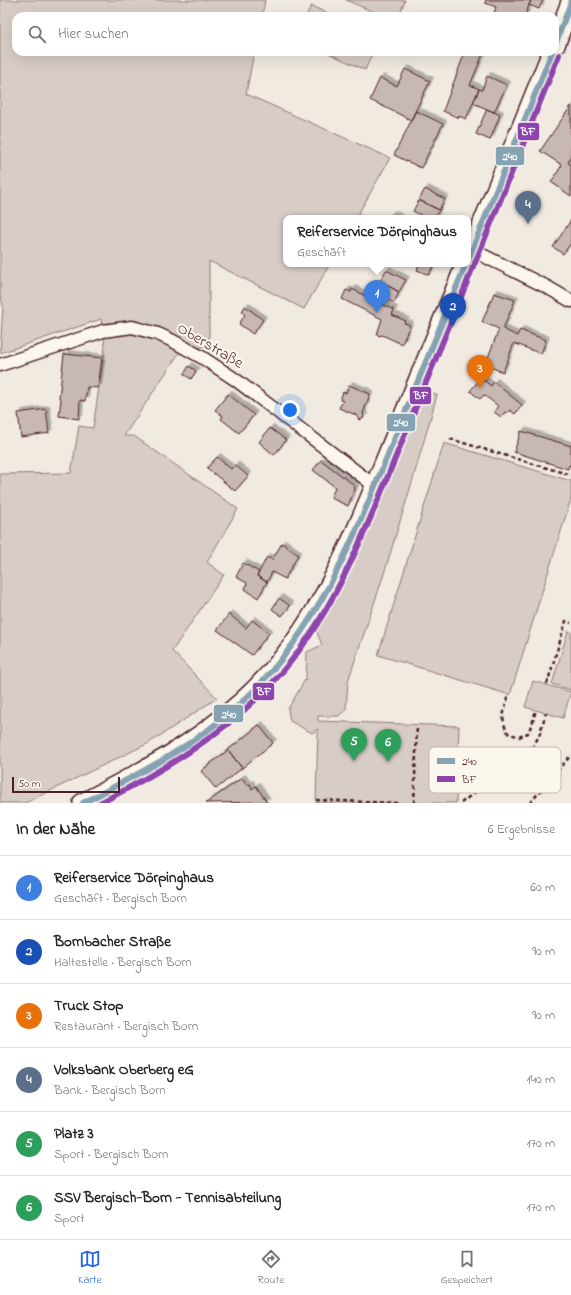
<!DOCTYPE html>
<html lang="de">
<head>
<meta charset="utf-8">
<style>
  :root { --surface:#fff; --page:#f2f2f2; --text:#202124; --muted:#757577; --line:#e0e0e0; --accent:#2563eb }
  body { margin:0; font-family:"Indie Flower",sans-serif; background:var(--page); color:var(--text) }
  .scale { position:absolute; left:12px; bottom:10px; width:108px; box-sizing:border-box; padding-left:4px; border:2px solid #4a1f2b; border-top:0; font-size:11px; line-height:14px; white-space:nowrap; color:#4a1f2b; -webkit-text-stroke:3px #fbf7ec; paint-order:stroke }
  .you { position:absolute; left:290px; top:410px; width:14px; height:14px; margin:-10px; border:3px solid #fff; border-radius:50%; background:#1a73e8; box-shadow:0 0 0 6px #1a73e833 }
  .badge { display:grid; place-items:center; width:26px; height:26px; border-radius:50%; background:var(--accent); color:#fff; font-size:13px; font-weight:700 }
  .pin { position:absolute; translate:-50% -33px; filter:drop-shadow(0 1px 2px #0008) }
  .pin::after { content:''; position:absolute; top:21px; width:14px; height:12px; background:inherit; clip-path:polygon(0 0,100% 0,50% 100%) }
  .popup { position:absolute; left:283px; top:215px; width:188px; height:52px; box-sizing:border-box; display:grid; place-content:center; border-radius:8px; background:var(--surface); filter:drop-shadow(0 1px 3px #0005); font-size:13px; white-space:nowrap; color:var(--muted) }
  .popup b { font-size:15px; color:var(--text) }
  .popup::after { content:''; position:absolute; left:50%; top:100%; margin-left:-8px; border:8px solid transparent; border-top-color:var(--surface) }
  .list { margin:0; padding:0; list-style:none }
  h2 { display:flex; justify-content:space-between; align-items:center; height:52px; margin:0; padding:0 16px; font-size:17px }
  h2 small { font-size:13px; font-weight:400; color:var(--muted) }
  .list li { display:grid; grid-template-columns:26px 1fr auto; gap:12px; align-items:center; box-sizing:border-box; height:64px; padding:0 16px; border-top:1px solid var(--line) }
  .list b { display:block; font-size:15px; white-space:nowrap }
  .list p { margin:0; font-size:13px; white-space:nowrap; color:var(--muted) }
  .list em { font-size:13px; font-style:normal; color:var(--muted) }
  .icon { flex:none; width:22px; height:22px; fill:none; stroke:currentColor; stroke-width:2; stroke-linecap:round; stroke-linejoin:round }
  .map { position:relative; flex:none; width:571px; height:803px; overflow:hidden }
  .search { position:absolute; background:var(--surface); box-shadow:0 4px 16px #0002; left:12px; right:12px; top:12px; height:44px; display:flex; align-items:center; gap:10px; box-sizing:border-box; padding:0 14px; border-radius:12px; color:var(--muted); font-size:15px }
  .sheet { height:436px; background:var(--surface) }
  nav { display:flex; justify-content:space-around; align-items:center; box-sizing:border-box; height:56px; border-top:1px solid var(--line); background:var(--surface); font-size:11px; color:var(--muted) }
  nav a { display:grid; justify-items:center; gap:2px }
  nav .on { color:var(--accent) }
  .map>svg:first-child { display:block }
  .green { fill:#d8ccc6; stroke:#917678 }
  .building { fill:#c8b8b3; stroke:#4a1f2b; filter:url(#shadow) }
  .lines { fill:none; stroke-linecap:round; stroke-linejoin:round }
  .minor-casing { stroke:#4a1f2b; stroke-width:15 }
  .primary-casing { stroke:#4a1f2b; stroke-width:22 }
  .path { stroke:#4a1f2b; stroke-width:2.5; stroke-dasharray:4 3; stroke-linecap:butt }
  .minor { stroke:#fbf7ec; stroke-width:12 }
  .primary { stroke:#fbf7ec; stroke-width:19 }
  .bus-1-casing { stroke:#fbf7ec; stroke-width:9 }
  .bus-2-casing { stroke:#fbf7ec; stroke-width:9 }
  .bus-1 { stroke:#86a3b4; stroke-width:6 }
  .bus-2 { stroke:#8e44ad; stroke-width:6 }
  .labels { text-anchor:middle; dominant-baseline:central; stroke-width:4; stroke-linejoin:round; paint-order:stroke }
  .street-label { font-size:16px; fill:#4a1f2b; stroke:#fbf7ec }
  .key { fill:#fbf7ec; stroke:#c6b6b2; stroke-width:1 }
  .key-label { font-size:11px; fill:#4a1f2b }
  .line-badge { stroke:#fbf7ec; stroke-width:1.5 }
  .badge-label { font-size:11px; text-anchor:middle; font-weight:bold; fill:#fff }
</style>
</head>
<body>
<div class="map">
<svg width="571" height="803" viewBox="0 0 571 803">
  <defs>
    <filter id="shadow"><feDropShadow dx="3.5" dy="-3.5" stdDeviation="0" flood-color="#0004"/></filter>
  </defs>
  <rect width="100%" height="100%" fill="#f0eae0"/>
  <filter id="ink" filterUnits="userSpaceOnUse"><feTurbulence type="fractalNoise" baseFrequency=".025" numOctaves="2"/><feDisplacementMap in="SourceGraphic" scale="8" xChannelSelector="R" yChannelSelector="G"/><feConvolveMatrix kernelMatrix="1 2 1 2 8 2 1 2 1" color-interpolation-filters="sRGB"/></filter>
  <g filter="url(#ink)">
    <path class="green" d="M0,0H265L262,16H16V52H254L246,94L390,158L356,218H286V264H330L304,309L209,261V345L179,353L124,436H134L238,509L207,562L224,575L172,651L217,698L149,743L25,803H0V474L71,473L79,426L93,428L105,346L101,319L0,353L3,305L0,295Z
      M346,0H405L399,16H383Z
      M311,6L334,16H306Z
      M326,52H373L365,70Z
      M425,389L437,395L413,479L382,580L348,681L346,709L339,716H318V721L459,726L456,803H316L318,729L312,733L290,721L288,709L306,678L307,652L322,645L312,620L336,589L352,563L384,483Z
      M444,443L571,481V499L510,695L378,655Z
      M568,631L571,632V690L552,684Z
      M533,681L571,692L563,718L525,707Z"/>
    <path class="building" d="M486,0H531L525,16H493L496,7L485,3Z
      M531,0H543L539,9L529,5Z
      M465,52H484L470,85L479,89L466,119L459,116V118L443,111Z
      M405,69L430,81L411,120L370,100L380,78L397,86Z
      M487,76L507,85L494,112L473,103L479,89L482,90Z
      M571,106V157L568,163L571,165V196L551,182L562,165L540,151Z
      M487,109L500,115L490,140L476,134Z
      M416,111L443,124L421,168L394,155Z
      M425,189L445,199L439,210L419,200Z
      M419,200L439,210L435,218H426L413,211Z
      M391,214L399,218H389Z
      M571,220V243L563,254L553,247Z
      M419,264H434L429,275L417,270Z
      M386,270L406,280L399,292L380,281Z
      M380,281L399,292L394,303L373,293Z
      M352,289L394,310L392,315L406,321L404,323L410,325L402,344L382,335L379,336L377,334L382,319L342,299L346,290L351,292Z
      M494,293L515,300L503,329L517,336L520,330L546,340L541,354L514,343L503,372L485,365L499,329L482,322Z
      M245,306L263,320L253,334L239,324L245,315L242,312Z
      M64,354L102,358L98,388L87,387L85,401L80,400L79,419L59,416L61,399L59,398Z
      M189,366L196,371L191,379L184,374Z
      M481,378L491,386L494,382L522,405L515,414L510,410L507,413L505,412L501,417L494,412L498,406L484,395L480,399L470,391Z
      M349,385L370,394L363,413L364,418L359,420L356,415L339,408L343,401L340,400L343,392L346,393Z
      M228,394L254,415L239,433L221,419L223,416L215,410Z
      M46,409L49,433L21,437L18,413Z
      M270,428L286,440L274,455L259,442Z
      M521,431L571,446V466L569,465L568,469L514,452Z
      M217,457L231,469L235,465L248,476L235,491L207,468Z
      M321,460L354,485L355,489L348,506L331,498L335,487L313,470Z
      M282,543L298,555L285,579L272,572L267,582L257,576L267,557L272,560Z
      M243,563L259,572L257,576L267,582L258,598L245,589L247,583L236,577Z
      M279,598L290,606L282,616L272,609Z
      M229,614L246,628L252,620L269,633L252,655L217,630Z
      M259,725L273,743L242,768L228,750Z
      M228,750L242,768L216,789L201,771Z
      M242,778L247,785L250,784L252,789L256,786L267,802L206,803Z"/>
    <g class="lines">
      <defs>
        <path id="minor" d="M472,250L547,287L571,301
          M0,365L103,331L132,327L158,334L173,341L203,358L236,380L375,486"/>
        <path id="primary" d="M555,45L571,2
          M468,260L552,52
          M83,803C141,773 193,746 242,702C319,633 355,535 393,442C417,383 442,323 466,264"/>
      </defs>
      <use href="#minor" class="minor-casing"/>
      <use href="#primary" class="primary-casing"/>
      <path class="path" d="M450,439L571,475
        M547,684L566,621L571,623
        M508,697C504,712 500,719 508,733L519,737L528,733L533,721L536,710
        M316,800L398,803
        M414,803L417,726
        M461,803L499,774L514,767L531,750L539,736L546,713
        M530,803L571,755"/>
      <use href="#minor" class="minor"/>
      <use href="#primary" class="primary"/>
      <defs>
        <path id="bus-1" d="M555,45L571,2
          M468,260L552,52
          M83,803C139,774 196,745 242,702C318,632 355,536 393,442C417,383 442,323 466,264"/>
        <path id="bus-2" d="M475,263L559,55
          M100,803C164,770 225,734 274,681C334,616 366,529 399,449C423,388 449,328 473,267"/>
      </defs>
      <use href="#bus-1" class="bus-1-casing"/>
      <use href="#bus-2" class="bus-2-casing"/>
      <use href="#bus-1" class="bus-1"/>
      <use href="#bus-2" class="bus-2"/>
    </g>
  </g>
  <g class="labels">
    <g class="street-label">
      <text transform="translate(210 346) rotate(31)">Oberstraße</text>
    </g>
  </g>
  <rect x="429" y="747" width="132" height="46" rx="6" class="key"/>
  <rect x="437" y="758" width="18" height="6" fill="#86a3b4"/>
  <rect x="437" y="776" width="18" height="6" fill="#8e44ad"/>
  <g class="key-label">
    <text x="462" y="765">240</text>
    <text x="462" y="783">BF</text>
  </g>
  <g class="line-badge">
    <rect x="517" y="122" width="23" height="19" rx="4" fill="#8e44ad"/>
    <rect x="495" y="146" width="30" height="20" rx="4" fill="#86a3b4"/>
    <rect x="409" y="386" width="23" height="19" rx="4" fill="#8e44ad"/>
    <rect x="386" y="413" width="30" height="19" rx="4" fill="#86a3b4"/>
    <rect x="252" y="682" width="23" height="19" rx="4" fill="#8e44ad"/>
    <rect x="213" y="704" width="31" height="19" rx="4" fill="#86a3b4"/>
  </g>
  <g class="badge-label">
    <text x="528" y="135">BF</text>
    <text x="510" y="160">240</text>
    <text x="421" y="399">BF</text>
    <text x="401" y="426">240</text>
    <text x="264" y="695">BF</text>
    <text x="229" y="718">240</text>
  </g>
</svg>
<div class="scale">50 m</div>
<div class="you"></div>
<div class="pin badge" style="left:377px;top:313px;background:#3f7fe0">1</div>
<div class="popup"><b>Reiferservice Dörpinghaus</b>Geschäft</div>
<div class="pin badge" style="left:453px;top:326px;background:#1a4fb4">2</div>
<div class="pin badge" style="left:480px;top:388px;background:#e8710a">3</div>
<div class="pin badge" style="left:528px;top:224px;background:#5c6f8a">4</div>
<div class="pin badge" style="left:354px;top:761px;background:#2e9e5b">5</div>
<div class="pin badge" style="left:388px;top:762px;background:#2e9e5b">6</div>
<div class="search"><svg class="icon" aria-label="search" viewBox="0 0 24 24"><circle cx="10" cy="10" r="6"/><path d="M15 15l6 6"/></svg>Hier suchen</div>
</div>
<section class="sheet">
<h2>In der Nähe<small>6 Ergebnisse</small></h2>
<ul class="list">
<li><span class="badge" style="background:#3f7fe0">1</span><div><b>Reiferservice Dörpinghaus</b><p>Geschäft · Bergisch Born</p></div><em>60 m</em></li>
<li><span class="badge" style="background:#1a4fb4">2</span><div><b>Bornbacher Straße</b><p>Haltestelle · Bergisch Born</p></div><em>90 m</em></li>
<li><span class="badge" style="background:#e8710a">3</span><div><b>Truck Stop</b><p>Restaurant · Bergisch Born</p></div><em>90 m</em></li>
<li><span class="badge" style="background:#5c6f8a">4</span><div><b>Volksbank Oberberg eG</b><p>Bank · Bergisch Born</p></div><em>140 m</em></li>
<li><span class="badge" style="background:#2e9e5b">5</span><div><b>Platz 3</b><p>Sport · Bergisch Born</p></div><em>170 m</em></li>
<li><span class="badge" style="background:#2e9e5b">6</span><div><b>SSV Bergisch-Born - Tennisabteilung</b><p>Sport</p></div><em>170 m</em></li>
</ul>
</section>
<nav>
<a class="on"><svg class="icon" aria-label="map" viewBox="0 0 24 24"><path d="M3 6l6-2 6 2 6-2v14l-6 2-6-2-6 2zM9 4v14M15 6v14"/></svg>Karte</a>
<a><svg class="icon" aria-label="directions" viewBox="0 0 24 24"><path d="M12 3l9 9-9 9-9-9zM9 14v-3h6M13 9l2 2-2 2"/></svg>Route</a>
<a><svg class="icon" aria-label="saved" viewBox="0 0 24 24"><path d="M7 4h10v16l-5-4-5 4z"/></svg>Gespeichert</a>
</nav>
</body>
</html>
